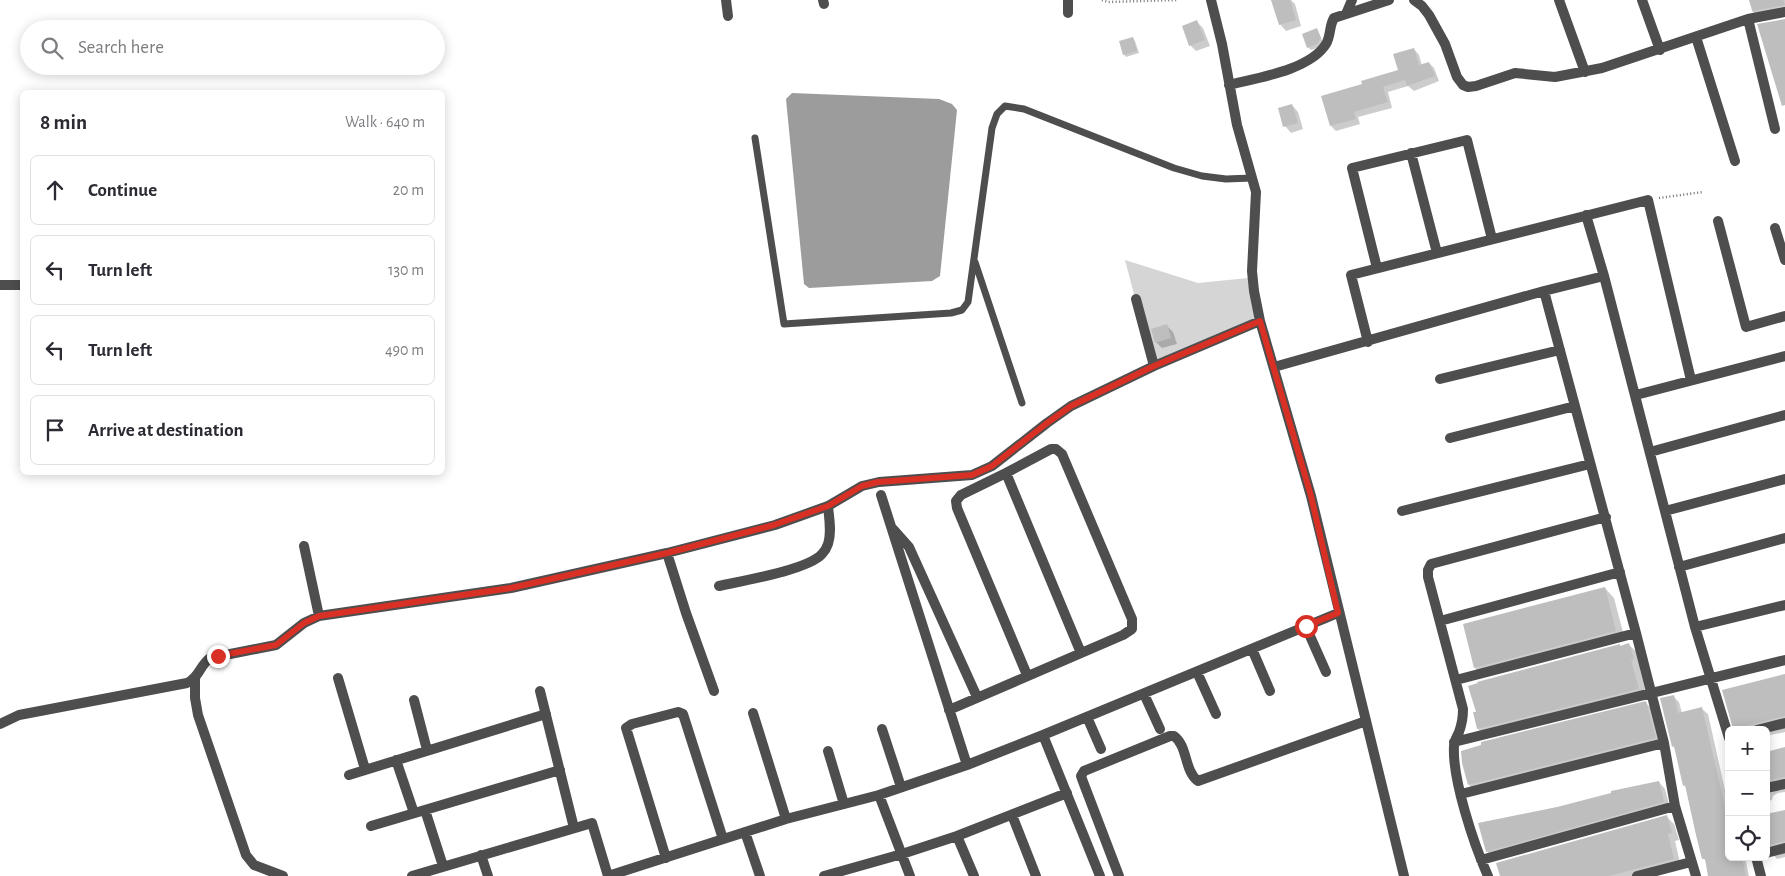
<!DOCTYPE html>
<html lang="en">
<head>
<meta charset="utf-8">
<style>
  :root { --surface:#fff; --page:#f7f7f7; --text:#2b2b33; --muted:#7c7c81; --line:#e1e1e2 }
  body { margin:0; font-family:"Alegreya Sans",sans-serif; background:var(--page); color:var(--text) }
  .controls { position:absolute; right:15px; bottom:15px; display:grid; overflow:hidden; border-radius:8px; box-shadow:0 2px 12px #0003 }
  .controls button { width:45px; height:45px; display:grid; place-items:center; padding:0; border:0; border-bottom:1px solid var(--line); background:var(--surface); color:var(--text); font:25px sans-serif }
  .stop { position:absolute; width:15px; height:15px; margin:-11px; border:4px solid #d93025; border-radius:50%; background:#fff }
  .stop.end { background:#d93025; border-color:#fff; box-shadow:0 1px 5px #0008 }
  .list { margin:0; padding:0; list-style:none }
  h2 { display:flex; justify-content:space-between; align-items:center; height:65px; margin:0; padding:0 20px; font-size:21px }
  h2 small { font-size:16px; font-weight:400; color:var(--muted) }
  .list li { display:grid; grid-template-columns:32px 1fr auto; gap:15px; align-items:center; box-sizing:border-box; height:70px; margin:0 10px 10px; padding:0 10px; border:1px solid var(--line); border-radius:8px }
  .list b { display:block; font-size:19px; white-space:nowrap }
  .list em { font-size:16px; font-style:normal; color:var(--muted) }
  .icon { flex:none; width:28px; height:28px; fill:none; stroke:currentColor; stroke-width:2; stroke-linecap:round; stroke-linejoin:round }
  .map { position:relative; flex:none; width:1785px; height:876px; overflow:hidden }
  .search { position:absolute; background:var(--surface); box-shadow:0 2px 12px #0003; left:20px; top:20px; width:425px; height:55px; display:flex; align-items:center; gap:12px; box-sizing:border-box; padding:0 18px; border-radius:28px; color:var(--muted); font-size:19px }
  .panel { position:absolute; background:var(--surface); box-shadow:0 2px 12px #0003; left:20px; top:90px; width:425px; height:385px; border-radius:8px }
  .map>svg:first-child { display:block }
  .green { fill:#d5d5d5 }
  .water { fill:#9c9c9c }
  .shadow { fill:#0003 }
  .building { fill:#bebebe }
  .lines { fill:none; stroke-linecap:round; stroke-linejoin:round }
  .path { stroke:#707070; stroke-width:2.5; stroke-dasharray:1 2.5; stroke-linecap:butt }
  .lane { stroke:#4e4e4e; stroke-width:7 }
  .street { stroke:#4e4e4e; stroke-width:10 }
  .route { stroke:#d93025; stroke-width:6 }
</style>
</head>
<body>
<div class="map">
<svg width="1785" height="876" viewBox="0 0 1785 876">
  <rect width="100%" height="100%" fill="#fff"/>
  <path class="green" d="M1125,260L1198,283L1248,278L1259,325L1154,370Z"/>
  <path class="water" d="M792,93L939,99L952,104L957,110L940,276L932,281L809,288L804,284L786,99Z"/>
  <path class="shadow" d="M1281,0H1291L1295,4L1301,26L1286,31L1280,24Z
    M1749,0H1785V12L1758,17L1752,11Z
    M1197,22L1203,28L1210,46L1196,51L1190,45Z
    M1317,30L1323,42L1319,47L1311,50L1308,47Z
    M1133,38L1135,41L1139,53L1126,57L1124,54Z
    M1414,49L1419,55L1422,66L1429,63L1434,68L1439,81L1414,91L1408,86L1388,92L1392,108L1358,117L1360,124L1336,131L1331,126L1363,85L1400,71Z
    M1292,105L1298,112L1303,129L1291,133L1285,126Z
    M1167,326L1173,332L1177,344L1162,348L1156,342Z
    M1605,588L1614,598L1625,640L1484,677L1475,668Z
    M1629,645L1639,654L1642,669H1640L1647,698L1488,738L1478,729L1477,713L1620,647Z
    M1785,675V732L1766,736V730H1736L1734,728Z
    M1673,696L1679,702L1682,713L1702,709L1708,714L1729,808V857H1745L1749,876H1710L1707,862L1704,859L1687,789L1684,785L1675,749L1673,746Z
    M1646,703L1655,712L1664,747L1478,794L1469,785Z
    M1785,749V792L1778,793L1773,796L1772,800L1766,802V753Z
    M1659,782L1665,789L1670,808L1493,858L1487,851L1557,808Z
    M1785,811V857L1777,859L1766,847V815Z
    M1667,817L1674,824L1679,840L1675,841L1681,867L1644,876H1502Z"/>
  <path class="building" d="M1271,0H1290L1296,20L1279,25Z
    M1749,0H1783L1785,5L1753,11Z
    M1785,19V105L1782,106L1757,24Z
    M1197,20L1205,40L1189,46L1182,26Z
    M1317,28L1321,38L1317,44L1307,48L1302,34Z
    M1133,37L1137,51L1123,55L1119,41Z
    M1414,48L1419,65L1429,62L1435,76L1407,86L1405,80L1383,87L1388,102L1354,112L1356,119L1330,126L1321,96L1362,84L1361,81L1398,70L1393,54Z
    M1292,104L1298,123L1283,127L1278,108Z
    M1167,324L1171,338L1155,343L1151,329Z
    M1605,587L1616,631L1474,668L1463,624Z
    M1629,643L1634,659L1631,660L1639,689L1477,729L1473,712H1476L1468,686L1478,683L1477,682L1620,644V646Z
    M1785,674V716L1733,729L1722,690Z
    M1674,695L1678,713L1702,707L1729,824V857H1742L1746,876H1708L1705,859H1702L1696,835L1685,785L1683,786L1674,746L1672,747L1660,698Z
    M1646,701L1656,738L1468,785L1462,763L1461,751L1481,745V742Z
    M1785,747V777L1766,781V752Z
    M1659,781L1664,802L1486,852L1478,823L1557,807L1611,793V791Z
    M1785,810V841L1766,846V814Z
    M1667,815L1672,833L1668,834L1674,859L1609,876H1500L1496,863Z"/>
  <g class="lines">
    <path class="path" d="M1102,0L1108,2L1177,0
      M1659,198L1703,192"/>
    <path class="lane" d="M755,138L784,324L951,313L962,310L968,302L992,128L997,114L1005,106L1024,109L1174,168L1202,176L1226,179L1252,178
      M975,262L1022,403"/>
    <path class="street" d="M726,0L728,16
      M823,0L824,4
      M1211,0L1222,44L1237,125L1256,192L1252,271L1254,291L1260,321L1311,496L1404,876
      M1414,0L1422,6L1429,15L1445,44L1457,77L1463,85L1468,87L1476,86L1515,73L1555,77L1602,68L1748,19L1785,12
      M1559,0L1585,72
      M1642,0L1660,50
      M1068,13V0
      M1346,14L1352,0
      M1748,19L1775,129
      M1696,37L1735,161
      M1229,85C1257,78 1310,70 1326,44C1331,36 1329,26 1334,18L1389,0
      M1411,153L1437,253
      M1586,215L1604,276
      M1718,221L1746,327L1785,316
      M1775,228L1785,260
      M1377,268L1352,168L1467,140L1492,239
      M0,285H22
      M1544,291L1636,633L1664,743L1675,806L1696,876
      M1136,299L1154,366
      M1368,342L1351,275L1648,200L1691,380
      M1274,367L1544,291L1604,276L1695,627L1729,738
      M1440,379L1560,350
      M1636,395L1785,356
      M1450,438L1575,406
      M1650,452L1785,415
      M1006,473L1081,653
      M881,495L967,765
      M1402,511L1590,464
      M1665,511L1785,479
      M893,529L909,547L977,697
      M304,546L319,616
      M667,553L686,613L714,691
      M1679,567L1785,538
      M719,586C741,581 808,570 822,554C824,552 827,547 828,544C832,532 829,518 828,506
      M1440,621L1620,572
      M1306,627L1326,672
      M1695,627L1785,605
      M1252,649L1270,691
      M1197,672L1216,714
      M338,678L365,769
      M195,679V698L198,715L246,855L254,865L283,876
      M1456,680L1636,633
      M540,691L574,828
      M1144,694L1160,729
      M414,700L427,750
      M949,710L1123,635L1132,629V619L1062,454L1056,449H1051L1006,473L961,495L956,501L957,508L1027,675
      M753,713L786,819
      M1087,717L1101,749
      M0,724L19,715L187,683C199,678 200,665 210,658L276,645L304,623L319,616L511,588L667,553L775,525L828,506L862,486L879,482L972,475L992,466L1047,423L1071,406L1154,366L1260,321
      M882,729L901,787
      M1757,730L1785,723
      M1043,735L1100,876
      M1454,742L1785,660
      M828,751L844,804
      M396,760L414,813
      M349,775L546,714
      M1766,788L1785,784
      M1461,794L1664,743
      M879,795L910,876
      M425,810L443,866
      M1012,815L1036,876
      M371,826L560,770
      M745,832L760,876
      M957,836L974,876
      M1766,853L1785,848
      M481,855L488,876
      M1756,857L1761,876
      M666,858L627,731L626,728L632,724L678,712L683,714L723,839
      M1481,860L1675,806
      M412,876L592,823L608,876
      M608,876L786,819L879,795L967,765L1043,735L1338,613
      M824,876L902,854L957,836L1067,793
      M1119,876L1082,779L1081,776L1084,771L1170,736H1174C1188,746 1184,771 1198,781L1366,721
      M1488,876C1474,845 1452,779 1454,746C1454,740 1457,737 1459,732C1462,724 1463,716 1463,709L1428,577V570L1431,564L1606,517
      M1637,876L1691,862"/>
  </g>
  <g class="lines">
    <path class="route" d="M218,656L276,645L304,623L319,616L511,588L667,553L774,525L828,506L862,486L878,482L972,475L992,466L1047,423L1071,406L1154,366L1260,321L1311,496L1338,613L1306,626"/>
  </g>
</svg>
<div class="controls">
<button>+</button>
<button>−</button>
<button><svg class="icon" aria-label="locate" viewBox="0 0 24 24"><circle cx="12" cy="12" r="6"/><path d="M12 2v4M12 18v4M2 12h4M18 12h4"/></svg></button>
</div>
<div class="stop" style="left:1306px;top:626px"></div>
<div class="stop end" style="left:218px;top:656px"></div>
<div class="search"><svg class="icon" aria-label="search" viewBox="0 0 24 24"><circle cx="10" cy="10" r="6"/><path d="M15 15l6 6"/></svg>Search here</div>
<section class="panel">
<h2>8 min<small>Walk · 640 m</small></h2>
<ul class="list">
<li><svg class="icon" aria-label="ahead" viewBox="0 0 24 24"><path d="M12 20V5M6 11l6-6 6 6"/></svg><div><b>Continue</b></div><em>20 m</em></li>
<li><svg class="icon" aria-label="left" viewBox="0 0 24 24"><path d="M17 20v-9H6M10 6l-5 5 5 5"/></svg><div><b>Turn left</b></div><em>130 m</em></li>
<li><svg class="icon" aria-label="left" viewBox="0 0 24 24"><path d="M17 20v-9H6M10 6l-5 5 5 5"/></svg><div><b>Turn left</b></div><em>490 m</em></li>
<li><svg class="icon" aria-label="arrive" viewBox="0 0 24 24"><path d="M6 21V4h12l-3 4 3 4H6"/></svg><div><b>Arrive at destination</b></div></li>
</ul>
</section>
</div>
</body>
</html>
